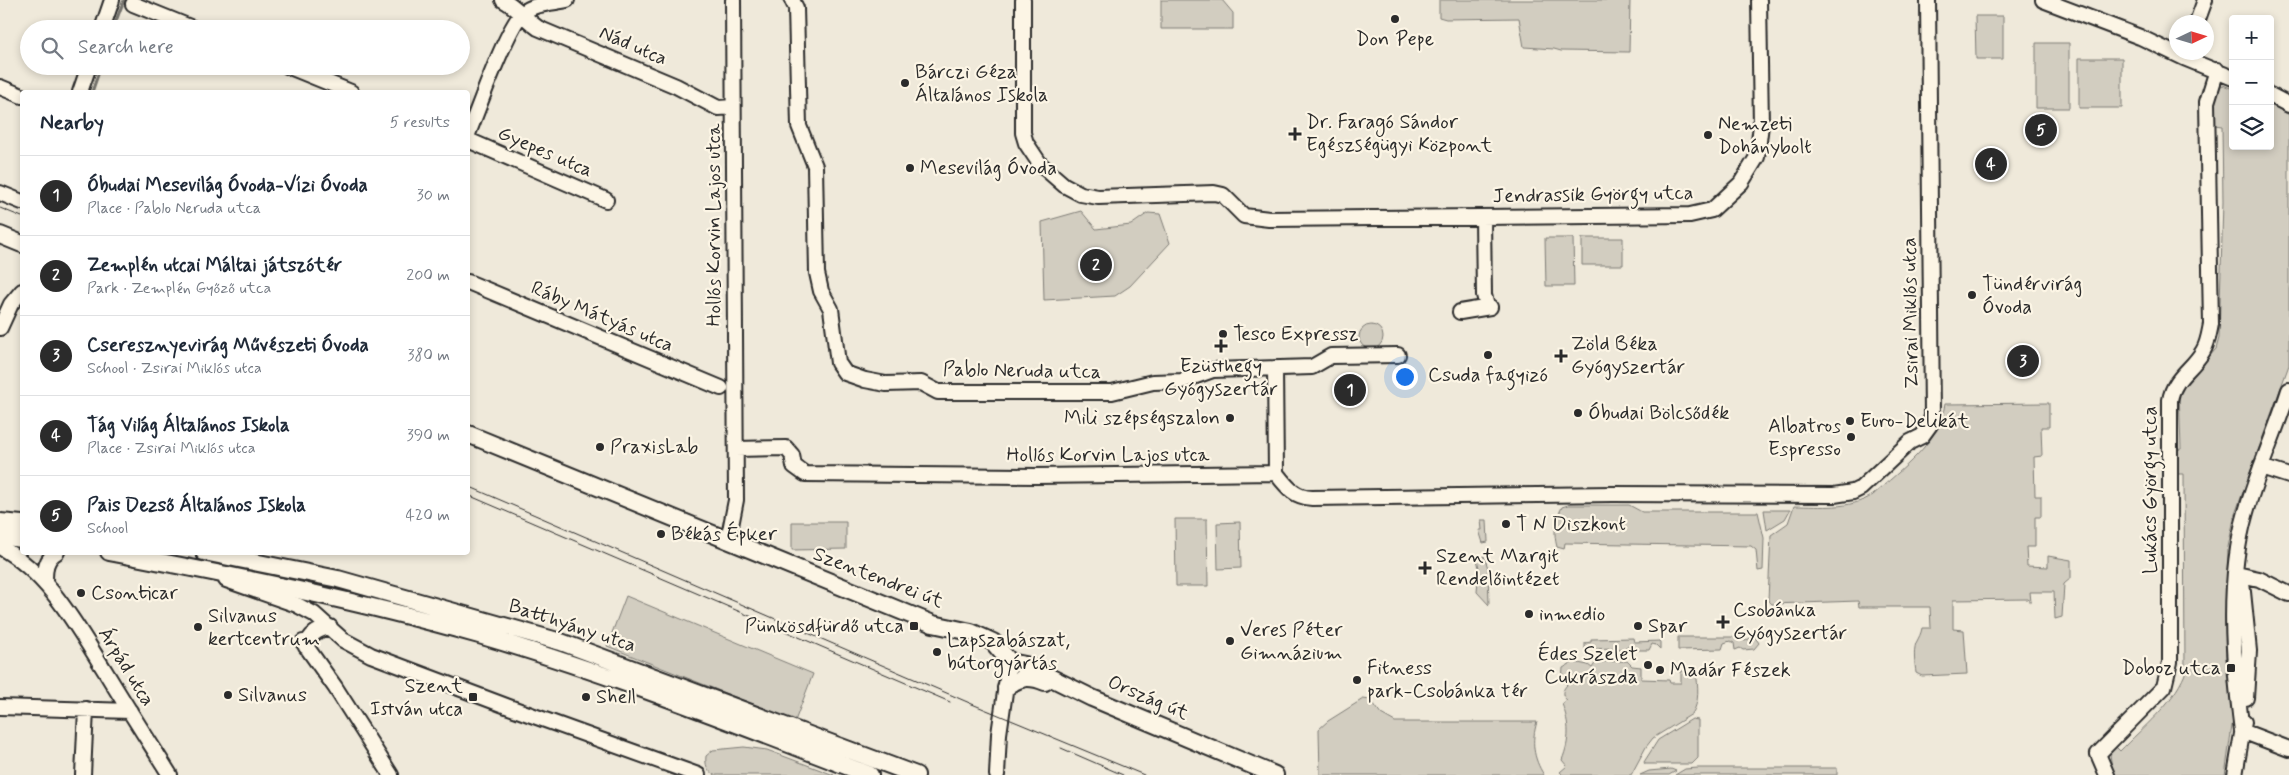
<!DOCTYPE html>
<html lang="en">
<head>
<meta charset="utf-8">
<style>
  :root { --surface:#fff; --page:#f2f2f3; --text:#1f2937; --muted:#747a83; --line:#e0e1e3; --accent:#2b2b2b }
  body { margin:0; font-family:Mynerve,sans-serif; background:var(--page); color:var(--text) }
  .controls { position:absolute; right:15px; top:15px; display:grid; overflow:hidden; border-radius:5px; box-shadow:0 2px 8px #0003 }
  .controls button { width:45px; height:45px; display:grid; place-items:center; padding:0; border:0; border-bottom:1px solid var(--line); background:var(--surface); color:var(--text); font:25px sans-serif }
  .compass { position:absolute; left:2169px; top:15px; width:45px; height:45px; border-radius:50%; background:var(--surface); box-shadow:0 2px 8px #0003; rotate:86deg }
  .you { position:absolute; left:1404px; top:376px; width:18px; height:18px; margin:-12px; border:4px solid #fff; border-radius:50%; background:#1a73e8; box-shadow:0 0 0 8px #1a73e833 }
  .badge { display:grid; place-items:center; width:32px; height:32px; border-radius:50%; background:var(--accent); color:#fff; font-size:16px; font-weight:700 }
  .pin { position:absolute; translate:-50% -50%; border:2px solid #fff; box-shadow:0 1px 5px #0006 }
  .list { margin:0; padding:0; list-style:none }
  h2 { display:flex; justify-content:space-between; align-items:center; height:65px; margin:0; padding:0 20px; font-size:21px }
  h2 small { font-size:16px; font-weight:400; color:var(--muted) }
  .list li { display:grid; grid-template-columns:32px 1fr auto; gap:15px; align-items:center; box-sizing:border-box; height:80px; padding:0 20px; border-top:1px solid var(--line) }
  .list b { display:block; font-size:19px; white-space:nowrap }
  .list p { margin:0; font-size:16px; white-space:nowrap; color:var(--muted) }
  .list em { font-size:16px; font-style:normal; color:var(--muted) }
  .icon { flex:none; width:28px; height:28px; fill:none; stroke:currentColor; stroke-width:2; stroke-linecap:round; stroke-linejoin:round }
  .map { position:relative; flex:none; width:2289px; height:775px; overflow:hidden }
  .search { position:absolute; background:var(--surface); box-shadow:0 2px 8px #0003; left:20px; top:20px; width:450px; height:55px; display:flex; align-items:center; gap:12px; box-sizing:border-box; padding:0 18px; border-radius:28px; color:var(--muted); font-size:19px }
  .panel { position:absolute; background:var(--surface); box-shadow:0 2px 8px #0003; left:20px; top:90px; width:450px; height:465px; border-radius:5px }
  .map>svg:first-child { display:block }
  .green { fill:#d2cdc0; stroke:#7e7c76 }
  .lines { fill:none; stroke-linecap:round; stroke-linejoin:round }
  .stream { stroke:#75736d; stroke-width:3 }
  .minor-casing { stroke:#2b2b2b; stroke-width:18 }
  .major-casing { stroke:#2b2b2b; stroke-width:20 }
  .minor { stroke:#fcf5e5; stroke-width:14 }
  .major { stroke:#fcf5e5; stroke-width:16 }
  .tram { stroke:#2b2b2b; stroke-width:1 }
  .poi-dot { fill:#2b2b2b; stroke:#fcf5e5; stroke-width:2 }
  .labels { text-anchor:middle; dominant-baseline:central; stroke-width:4.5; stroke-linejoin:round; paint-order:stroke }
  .poi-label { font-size:20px; fill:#2b2b2b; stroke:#fcf5e5; text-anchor:start }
  .street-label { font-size:20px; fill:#2b2b2b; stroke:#fcf5e5 }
</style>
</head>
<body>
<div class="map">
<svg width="2289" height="775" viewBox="0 0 2289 775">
  <rect width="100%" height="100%" fill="#efe9da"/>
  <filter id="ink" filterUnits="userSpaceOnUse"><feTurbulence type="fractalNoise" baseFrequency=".02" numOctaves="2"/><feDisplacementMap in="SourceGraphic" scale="10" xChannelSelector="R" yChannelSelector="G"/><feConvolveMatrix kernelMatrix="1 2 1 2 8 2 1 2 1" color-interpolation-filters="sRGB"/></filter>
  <g filter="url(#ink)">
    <path class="green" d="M1161,0H1222L1233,13V29H1161Z
      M1439,0H1630L1629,52L1561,51L1554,49L1524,47L1519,18L1446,19L1439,17Z
      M1975,16H2003V59H1976Z
      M2036,43H2069V108H2036Z
      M2079,58H2122V108H2079Z
      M2223,85L2233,89V146H2270V104L2289,115V365L2235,514L2228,547L2225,626L2226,657L2234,712L2225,775H2113L2110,754L2113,744L2120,751C2143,727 2172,705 2185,674L2184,474H2177L2174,469L2175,450L2181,449L2179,390L2216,349L2219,338L2223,202L2222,126L2214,125V95L2217,88Z
      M1081,211L1096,229L1131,225L1148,213L1160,214L1170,243L1130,286L1115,296L1044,300L1042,222Z
      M1545,238H1573L1574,286H1546Z
      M1582,238H1623V265H1582Z
      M1359 337a12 12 0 1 1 24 0a12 12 0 1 1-24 0Z
      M2049,403V427H2041L2042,456L2034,457L2035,496H2041V517H2035V547H2026L2027,566L2048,567V556L2071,560V578L2064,584L2062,617L2055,619L2054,592H2030L2031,602L2027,599L1953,600V629L1964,630L1967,674L1922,676L1916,673C1915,664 1913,652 1916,643C1919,637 1921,634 1922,628H1931L1930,607H1859L1858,601L1772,604L1768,600L1771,535L1788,523L1794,506C1821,506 1849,510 1873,495C1901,469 1939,444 1945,404Z
      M1568,505H1629L1642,512H1758L1764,538L1763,570L1758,571L1756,550L1751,546L1565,543L1564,549L1557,547C1553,532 1555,521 1562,507Z
      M1764,510H1790L1785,519L1767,530Z
      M1175,519H1207L1208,586H1176Z
      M1481,520H1487L1488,542L1483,543L1479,530H1482Z
      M792,522H846V549L792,550Z
      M1240,522L1241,568L1218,569L1217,523Z
      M1484,556L1488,568L1489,605L1477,592L1479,568L1477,559Z
      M626,596L813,674L795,721L607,646Z
      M1754,636L1759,643L1754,649L1743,650L1740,648L1735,650L1734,643L1730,641L1724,643L1722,649L1678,650V637H1739L1745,641Z
      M1633,638L1634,642L1660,641V649L1656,645L1652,644L1649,650H1637L1632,644L1623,650L1617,648L1585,649V643L1591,642V639Z
      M1627,661L1632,666L1641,667V679L1669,680L1670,683H1681V671L1696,672C1698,685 1700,702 1692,714L1653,738L1646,747L1631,775H1563L1560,772L1567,766L1562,760C1570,740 1570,724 1562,704L1567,700C1561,696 1562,690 1567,685L1562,679L1563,668L1573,662L1588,665L1592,668L1596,662Z
      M1363,699L1371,700L1381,714L1395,722H1537C1531,741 1533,758 1544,775H1320L1319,729L1328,721Z
      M1692,719L1698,720V758L1692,764H1645L1644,762L1658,740Z
      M744,747L767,750L834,775H714C707,770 705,765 706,756L713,750Z
      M1698,768H1837V775H1675L1685,769Z
      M1671,769L1676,771L1669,775H1640L1649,771Z"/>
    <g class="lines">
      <path class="stream" d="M113,29L124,0
        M92,92L101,66"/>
      <defs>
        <path id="minor" d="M503,0C517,7 525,19 538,28L676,86L718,108L733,107
          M792,0L796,8L799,126L815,166L817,273L821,291L831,309L838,363L845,373L865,380L886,384L921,383L938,392H1112L1153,382L1182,381L1213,370L1312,367L1331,356L1398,355
          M1023,0V133L1026,143L1040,164L1064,185L1081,194L1098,197L1214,193L1223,195L1244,216L1269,219L1690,215L1712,210L1741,183L1757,157L1761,125L1759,0
          M2043,0L2140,37L2184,58L2233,78
          M133,4L195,29
          M2197,22L2205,0
          M102,29L112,0
          M287,66L351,92
          M0,87L22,96
          M80,92L89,66
          M2270,95L2289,105
          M468,134C478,110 507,26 523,13C534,3 554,3 567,0
          M468,140L606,200
          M0,193L22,202
          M1483,217L1484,295L1487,306L1490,307
          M468,282L721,388
          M1460,312L1490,307
          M0,328L11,304L22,291
          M1275,368L1276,473
          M736,449L786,448L792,455L794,466L805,474L1036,476L1276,473
          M2261,467L2289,476
          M1276,473C1287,487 1294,497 1312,498L1613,494L1834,495L1853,492L1861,488L1910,442L1922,436L1930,425L1932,415L1928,0
          M728,541L736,500L733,0
          M0,547C49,574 76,625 105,671C126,706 148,740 170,775
          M2241,575L2259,579L2289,594
          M226,580L297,605L314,614L343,640L371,655L509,707L698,775
          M45,582C45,570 45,559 57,552
          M2242,582L2249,651L2246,698
          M303,642L335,687L391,775
          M306,647C310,634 317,630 330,627
          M0,707L130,711
          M2242,731C2233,661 2226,581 2246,512C2258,470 2276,431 2289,390
          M2242,731L2289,749
          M83,775L86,709
          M997,775L999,734L1008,671L1007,659
          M2107,775L2098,754L2164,687L2170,662V400C2174,377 2192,370 2203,351C2208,343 2209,334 2211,324L2207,102L2217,70
          M2235,775L2244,722"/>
        <path id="major" d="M0,235L22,244
          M468,434L933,624L971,632L993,642L1010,662L1025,665L1092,698L1275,775
          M0,522L22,524
          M0,536L22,539
          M109,552C235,576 356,600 479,635C612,674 741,726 870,775
          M204,552L338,579L561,642L916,775
          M1006,688C1019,676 1030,676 1045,682"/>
      </defs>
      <use href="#minor" class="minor-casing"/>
      <use href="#major" class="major-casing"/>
      <use href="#minor" class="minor"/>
      <use href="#major" class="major"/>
      <path class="tram" d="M0,208L22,217
        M468,486L972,704L1144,775
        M468,495L950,702
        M1061,748L1123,775"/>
    </g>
  </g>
  <g class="poi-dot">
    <circle cx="1395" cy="19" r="5"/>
    <circle cx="905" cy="83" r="5"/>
    <path d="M1292.5 126.5h5v5h5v5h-5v5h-5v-5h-5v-5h5z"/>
    <circle cx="1708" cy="135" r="5"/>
    <circle cx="910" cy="168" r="5"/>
    <circle cx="1972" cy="295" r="5"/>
    <circle cx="1223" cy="334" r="5"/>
    <path d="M1218.5 338.5h5v5h5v5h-5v5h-5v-5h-5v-5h5z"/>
    <circle cx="1488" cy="355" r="5"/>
    <path d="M1558.5 348.5h5v5h5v5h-5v5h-5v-5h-5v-5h5z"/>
    <circle cx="1578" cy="413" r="5"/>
    <circle cx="1230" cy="418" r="5"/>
    <circle cx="1850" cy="421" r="5"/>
    <circle cx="1851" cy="437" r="5"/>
    <circle cx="600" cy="447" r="5"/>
    <circle cx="1506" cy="524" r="5"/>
    <circle cx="661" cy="534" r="5"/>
    <path d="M1422.5 560.5h5v5h5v5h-5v5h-5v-5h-5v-5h5z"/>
    <circle cx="81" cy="593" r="5"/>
    <circle cx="1529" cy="614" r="5"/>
    <path d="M1720.5 614.5h5v5h5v5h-5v5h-5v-5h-5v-5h5z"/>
    <rect x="909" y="621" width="10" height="10" rx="2.5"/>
    <circle cx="1638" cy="626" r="5"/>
    <circle cx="198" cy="627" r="5"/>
    <circle cx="1230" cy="641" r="5"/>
    <circle cx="937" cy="652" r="5"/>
    <circle cx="1648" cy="665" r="5"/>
    <rect x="2226" y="663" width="10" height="10" rx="2.5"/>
    <circle cx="1660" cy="670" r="5"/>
    <circle cx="1357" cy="680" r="5"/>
    <circle cx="228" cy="695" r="5"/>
    <rect x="468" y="692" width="10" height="10" rx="2.5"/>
    <circle cx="586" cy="697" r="5"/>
  </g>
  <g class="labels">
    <g class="poi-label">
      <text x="1395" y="39" text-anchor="middle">Don Pepe</text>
      <text x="915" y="72">Bárczi Géza<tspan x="915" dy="23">Általános Iskola</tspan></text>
      <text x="1306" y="122">Dr. Faragó Sándor<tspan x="1306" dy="23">Egészségügyi Központ</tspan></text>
      <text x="1718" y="124">Nemzeti<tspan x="1718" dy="23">Dohánybolt</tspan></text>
      <text x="920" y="168">Mesevilág Óvoda</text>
      <text x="1982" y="284">Tündérvirág<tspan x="1982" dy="23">Óvoda</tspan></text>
      <text x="1233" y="334">Tesco Expressz</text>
      <text x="1571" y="344">Zöld Béka<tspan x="1571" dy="23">Gyógyszertár</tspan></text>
      <text x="1221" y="366" text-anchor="middle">Ezüsthegy<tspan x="1221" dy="23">Gyógyszertár</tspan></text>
      <text x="1488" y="375" text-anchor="middle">Csuda fagyizó</text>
      <text x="1588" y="413">Óbudai Bölcsődék</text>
      <text x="1220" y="418" text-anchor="end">Mili szépségszalon</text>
      <text x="1860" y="421">Euro-Delikát</text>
      <text x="1841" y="426" text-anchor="end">Albatros<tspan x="1841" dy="23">Espresso</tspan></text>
      <text x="610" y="447">PraxisLab</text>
      <text x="1516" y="524">T N Diszkont</text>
      <text x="671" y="534">Békás Épker</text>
      <text x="1436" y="556">Szent Margit<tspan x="1436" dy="23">Rendelőintézet</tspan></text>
      <text x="91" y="593">Csonticar</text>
      <text x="1733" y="610">Csobánka<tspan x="1733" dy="23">Gyógyszertár</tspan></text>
      <text x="1539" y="614">inmedio</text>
      <text x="208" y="616">Silvanus<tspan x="208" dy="23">kertcentrum</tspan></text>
      <text x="904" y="626" text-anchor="end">Pünkösdfürdő utca</text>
      <text x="1648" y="626">Spar</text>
      <text x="1240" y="630">Veres Péter<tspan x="1240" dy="23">Gimnázium</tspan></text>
      <text x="947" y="640">Lapszabászat,<tspan x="947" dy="23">bútorgyártás</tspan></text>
      <text x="1638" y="654" text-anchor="end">Édes Szelet<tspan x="1638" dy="23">Cukrászda</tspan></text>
      <text x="1367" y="668">Fitness<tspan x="1367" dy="23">park-Csobánka tér</tspan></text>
      <text x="2221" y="668" text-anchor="end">Doboz utca</text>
      <text x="1670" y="670">Madár Fészek</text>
      <text x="463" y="686" text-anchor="end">Szent<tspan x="463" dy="23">István utca</tspan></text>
      <text x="238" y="695">Silvanus</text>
      <text x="596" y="697">Shell</text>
    </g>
    <g class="street-label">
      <text transform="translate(633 46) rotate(23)">Nád utca</text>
      <text transform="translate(545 152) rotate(23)">Gyepes utca</text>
      <text transform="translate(1593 195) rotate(-1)">Jendrassik György utca</text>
      <text transform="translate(714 225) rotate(-90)">Hollós Korvin Lajos utca</text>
      <text transform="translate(1911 313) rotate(-91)">Zsirai Miklós utca</text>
      <text transform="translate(602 317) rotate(23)">Ráby Mátyás utca</text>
      <text transform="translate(1022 371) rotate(1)">Pablo Neruda utca</text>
      <text x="1108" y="455">Hollós Korvin Lajos utca</text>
      <text transform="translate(2150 490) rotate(-90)">Lukács György utca</text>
      <text transform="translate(878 578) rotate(21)">Szentendrei út</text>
      <text transform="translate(572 626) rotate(18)">Batthyány utca</text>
      <text transform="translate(126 667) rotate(58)">Árpád utca</text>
      <text transform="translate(1148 698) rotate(23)">Ország út</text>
    </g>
  </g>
</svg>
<div class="controls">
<button>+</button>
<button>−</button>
<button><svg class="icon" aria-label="layers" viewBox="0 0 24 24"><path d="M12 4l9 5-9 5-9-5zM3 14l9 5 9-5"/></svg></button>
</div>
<svg class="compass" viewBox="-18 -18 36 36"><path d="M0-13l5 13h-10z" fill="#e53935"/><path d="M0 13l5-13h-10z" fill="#747a83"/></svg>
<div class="you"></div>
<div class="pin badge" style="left:1350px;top:390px">1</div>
<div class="pin badge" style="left:1096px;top:265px">2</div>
<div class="pin badge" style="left:2023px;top:361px">3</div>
<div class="pin badge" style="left:1991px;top:164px">4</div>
<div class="pin badge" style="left:2041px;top:130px">5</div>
<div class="search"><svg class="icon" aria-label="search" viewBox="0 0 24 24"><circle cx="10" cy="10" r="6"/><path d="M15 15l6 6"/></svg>Search here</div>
<section class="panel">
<h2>Nearby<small>5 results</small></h2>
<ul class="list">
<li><span class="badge">1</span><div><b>Óbudai Mesevilág Óvoda-Vízi Óvoda</b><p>Place · Pablo Neruda utca</p></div><em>30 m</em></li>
<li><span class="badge">2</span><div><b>Zemplén utcai Máltai játszótér</b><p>Park · Zemplén Győző utca</p></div><em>200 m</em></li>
<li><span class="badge">3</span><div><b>Cseresznyevirág Művészeti Óvoda</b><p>School · Zsirai Miklós utca</p></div><em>380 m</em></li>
<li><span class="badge">4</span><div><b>Tág Világ Általános Iskola</b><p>Place · Zsirai Miklós utca</p></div><em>390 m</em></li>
<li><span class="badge">5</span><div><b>Pais Dezső Általános Iskola</b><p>School</p></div><em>420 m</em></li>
</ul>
</section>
</div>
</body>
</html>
